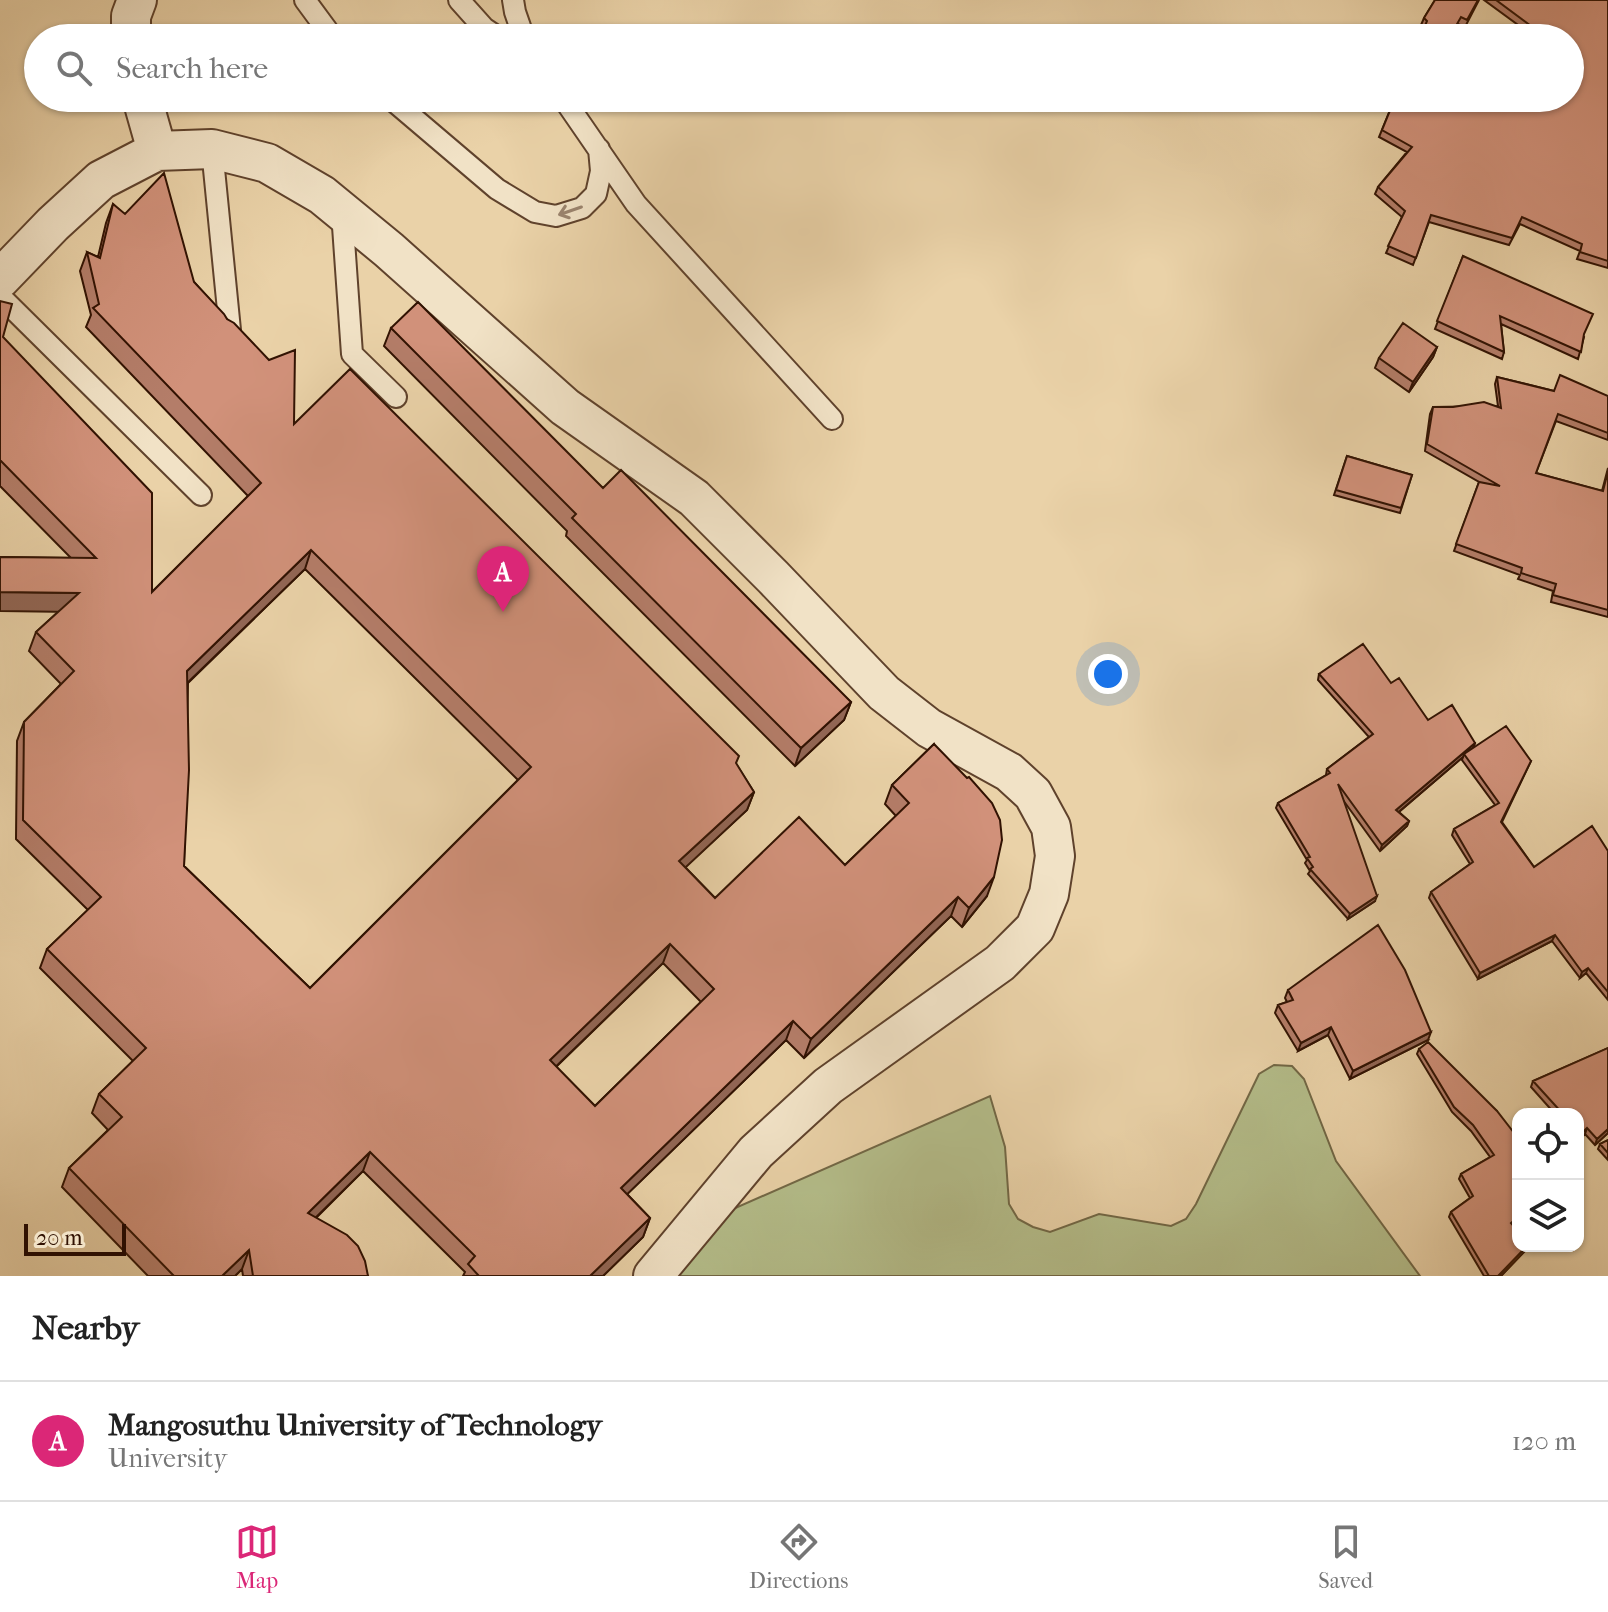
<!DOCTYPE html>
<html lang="en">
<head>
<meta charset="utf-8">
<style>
  :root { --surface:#fff; --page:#f2f2f2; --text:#222; --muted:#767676; --line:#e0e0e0; --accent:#db2777 }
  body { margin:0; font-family:"IM FELL French Canon",serif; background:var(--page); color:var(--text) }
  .controls { position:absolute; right:24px; bottom:24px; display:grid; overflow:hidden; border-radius:16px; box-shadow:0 2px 6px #0004 }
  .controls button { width:72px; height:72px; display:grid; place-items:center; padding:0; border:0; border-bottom:2px solid var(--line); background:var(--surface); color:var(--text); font:40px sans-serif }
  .scale { position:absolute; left:24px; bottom:20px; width:102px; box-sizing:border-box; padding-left:8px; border:4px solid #311202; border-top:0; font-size:22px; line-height:28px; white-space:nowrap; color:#311202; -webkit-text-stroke:6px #f1e2c6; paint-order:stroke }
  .you { position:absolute; left:1108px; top:674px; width:28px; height:28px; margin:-20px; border:6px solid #fff; border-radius:50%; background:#1a73e8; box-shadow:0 0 0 12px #1a73e833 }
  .badge { display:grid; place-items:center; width:52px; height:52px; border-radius:50%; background:var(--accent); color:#fff; font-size:26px; font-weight:700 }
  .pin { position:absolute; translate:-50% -66px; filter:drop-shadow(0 2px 4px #0008) }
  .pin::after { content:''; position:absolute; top:42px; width:28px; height:24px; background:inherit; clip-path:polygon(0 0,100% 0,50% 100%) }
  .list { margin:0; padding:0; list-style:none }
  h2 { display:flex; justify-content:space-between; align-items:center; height:104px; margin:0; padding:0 32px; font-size:34px }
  h2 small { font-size:26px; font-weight:400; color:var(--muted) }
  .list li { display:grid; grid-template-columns:52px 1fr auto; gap:24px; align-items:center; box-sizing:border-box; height:120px; padding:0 32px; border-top:2px solid var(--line) }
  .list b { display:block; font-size:30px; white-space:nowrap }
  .list p { margin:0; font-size:26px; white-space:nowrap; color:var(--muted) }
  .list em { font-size:26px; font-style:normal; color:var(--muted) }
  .icon { flex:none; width:44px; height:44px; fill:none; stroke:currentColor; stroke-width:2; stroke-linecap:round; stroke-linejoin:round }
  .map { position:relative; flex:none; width:1608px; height:1276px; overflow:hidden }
  .search { position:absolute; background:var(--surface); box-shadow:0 2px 6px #0004; left:24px; right:24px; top:24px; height:88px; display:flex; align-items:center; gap:20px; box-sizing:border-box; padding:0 28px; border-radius:44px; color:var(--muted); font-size:30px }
  .sheet { height:224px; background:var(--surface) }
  nav { display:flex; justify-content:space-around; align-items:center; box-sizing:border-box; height:112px; border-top:2px solid var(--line); background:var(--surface); font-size:22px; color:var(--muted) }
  nav a { display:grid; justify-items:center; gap:4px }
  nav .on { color:var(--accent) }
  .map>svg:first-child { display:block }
  .green { fill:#b4bd8a; stroke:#726846; stroke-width:2 }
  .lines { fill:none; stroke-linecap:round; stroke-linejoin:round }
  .service-casing { stroke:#5f422c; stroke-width:24 }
  .minor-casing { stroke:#5f422c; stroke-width:42 }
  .service { stroke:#f1e2c6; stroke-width:20 }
  .minor { stroke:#f1e2c6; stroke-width:38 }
  .wall { fill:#b47d69; stroke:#311202; stroke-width:2; fill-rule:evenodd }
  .shaded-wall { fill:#926655; stroke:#311202; stroke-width:2 }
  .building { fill:#d1917a; stroke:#311202; stroke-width:2; fill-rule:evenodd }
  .oneway { stroke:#9b846e }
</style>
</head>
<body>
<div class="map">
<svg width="1608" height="1276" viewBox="0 0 1608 1276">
  <rect width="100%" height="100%" fill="#ead2a8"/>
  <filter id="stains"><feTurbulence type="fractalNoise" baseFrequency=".0025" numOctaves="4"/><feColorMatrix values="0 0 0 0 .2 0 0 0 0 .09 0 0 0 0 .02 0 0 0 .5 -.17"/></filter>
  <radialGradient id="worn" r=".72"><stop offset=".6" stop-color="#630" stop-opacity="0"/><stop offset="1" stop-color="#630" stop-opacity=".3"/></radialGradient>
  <path class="green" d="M1274,1065L1292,1066L1304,1079L1336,1161L1420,1276H673L699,1224L990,1096L1005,1147L1009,1204L1018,1219L1033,1227L1050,1232L1099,1214L1171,1226L1186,1219L1196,1204L1259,1074Z"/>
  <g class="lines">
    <defs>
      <path id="service" d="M305,0L333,38
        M459,0L484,28L499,38
        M513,0L515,12L524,38
        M390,98L497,189L535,212L556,216L582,208L596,194L601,171L599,149
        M563,98L636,204L832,419
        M212,149L230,330
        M342,212L352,354L396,397
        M0,296L201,495"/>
      <path id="minor" d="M131,38V16L137,0
        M142,98L157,151
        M0,279L53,224L101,180L157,151L212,149L267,163L322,195L389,250L565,407L694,498L773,577L884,693L929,728L1009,772L1033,794L1051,827L1055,856L1049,894L1035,928L1000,963L828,1086L756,1152L653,1276"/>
    </defs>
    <use href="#service" class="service-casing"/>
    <use href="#minor" class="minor-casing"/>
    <use href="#service" class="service"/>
    <use href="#minor" class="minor"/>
  </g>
  <path class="wall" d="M1435,0H1479L1465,27L1458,24L1425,28L1421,25L1424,18Z
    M1484,0H1608V268L1577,259L1580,251L1520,224L1509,245L1429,222L1413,265L1386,253L1402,217L1375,194L1378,187L1407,152L1379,137L1395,98L1526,105L1570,38H1536Z
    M113,204L194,282L227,319L294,424L736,764L754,792L747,810L685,867L715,898L845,865L896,816L885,804L892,785L934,744L987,896L962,927L951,916L804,1058L786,1040L627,1194L650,1218L643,1237L603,1276H463L465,1272L363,1171L316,1218L368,1276H243L242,1269L235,1276H148L62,1187L69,1168L108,1130L92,1113L99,1094L133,1061L40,968L47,949L88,910L16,839L17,741L24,722L61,684L29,651L36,632L59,611H0V557L71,558L0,486V301L3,337L152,592L248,496L86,327L91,315L80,271L87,252L98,257L106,223ZM305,569L518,780L310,988L184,866L188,683ZM663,963L701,1002L595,1106L556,1067Z
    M1463,256L1584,337L1578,359L1501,324L1504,352L1502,359L1435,329Z
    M391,328L603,488L851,702L844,720L795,766L566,536L567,531L384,346Z
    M1437,347L1433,357L1409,392L1375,368L1379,358Z
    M1497,377L1554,391L1608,396V440L1556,421L1536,473L1602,491L1608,468V617L1551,602L1553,591L1518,579L1520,575L1454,551L1479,482L1425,451L1430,414L1433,407L1498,406L1495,384Z
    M1347,456L1412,475L1400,513L1334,495Z
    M1319,674L1391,683L1428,720L1475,743L1473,748L1531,761L1502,822L1534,867L1608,851V1000L1586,973L1580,978L1552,941L1478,979L1429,898L1431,892L1470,864L1452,835L1454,829L1495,805L1462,760L1463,757L1399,812L1409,821L1407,826L1380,851L1343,800L1375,901L1348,919L1308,874L1310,871L1305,863L1307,860L1276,808L1278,803L1326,775L1327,769L1369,737L1318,680Z
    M1288,990L1428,1040L1350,1079L1328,1035L1298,1051L1275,1013L1278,1005L1287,1002L1285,998Z
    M1608,1048V1133L1595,1145L1585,1134L1579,1140L1578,1139V1114H1555L1531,1087L1533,1081Z
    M1419,1049L1497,1111L1513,1225L1518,1246H1529L1501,1276H1484L1449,1217L1451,1212L1470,1198L1459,1179L1461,1174L1490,1157L1471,1131L1452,1112L1417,1054Z
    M1608,1140V1160L1598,1149L1600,1144Z"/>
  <path class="shaded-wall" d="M1437,347L1433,357L1409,392L1413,382Z
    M311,550L305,569L180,690L187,671Z
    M0,592L79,593L72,612L0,611Z
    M851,702L844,720L795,766L801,748Z
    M1475,743L1473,748L1464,754L1463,757L1395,815L1396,810Z
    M754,792L747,810L672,880L679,861Z
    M1409,821L1407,826L1380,851L1382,845Z
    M994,877L987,896L962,927L969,908Z
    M1377,896L1375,901L1348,919L1350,914Z
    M958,897L951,916L804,1058L811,1039Z
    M1555,935L1552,941L1478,979L1480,973Z
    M670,944L663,963L543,1079L550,1060Z
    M1588,968L1586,973L1580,978L1582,972Z
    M793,1021L786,1040L614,1207L621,1188Z
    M1331,1027L1328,1035L1298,1051L1301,1043Z
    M1431,1032L1428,1040L1350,1079L1353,1071Z
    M1587,1128L1585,1134L1579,1140L1581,1134Z
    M1608,1129V1133L1595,1145L1597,1139Z
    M370,1152L363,1171L301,1232L308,1213Z
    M650,1218L643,1237L603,1276H590Z
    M1527,1246H1529L1528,1248L1501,1276H1498Z
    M249,1250L242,1269L235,1276H222Z"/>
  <path class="building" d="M1435,0H1478L1467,20L1461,17L1449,38H1420L1427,21L1424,18Z
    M1496,0H1608V261L1580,252L1582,244L1522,217L1512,238L1431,215L1416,258L1388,246L1405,211L1378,187L1412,147L1382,130L1395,98H1508L1526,105L1529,98H1570V38H1547Z
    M164,173L194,282L224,314L227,319L234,323L269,360L295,350L294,424L350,369L739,756L736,763L754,792L679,861L715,898L799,817L845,865L909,803L892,785L934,744L967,778L969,777L992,803L1000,820L1002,840L994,877L969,908L958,897L811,1039L793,1021L621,1188L650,1218L590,1276H479L468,1264L475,1256L370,1152L308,1213L347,1235L358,1246L365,1261L368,1276H253L249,1250L222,1276H174L69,1168L122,1117L99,1094L146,1048L47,949L101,897L23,820L24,722L74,671L36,632L79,593L0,592V557L96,558L0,460V301L12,304L3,337L152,493V592L261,483L93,308L99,304L87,252L100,258L113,204L125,214ZM311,550L531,767L310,988L184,866L189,770L187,671ZM670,944L714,989L595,1106L550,1060Z
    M1463,256L1593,314L1584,334L1581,352L1500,316L1504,352L1437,321Z
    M418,302L603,488L621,470L851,702L801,748L572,518L576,514L391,328Z
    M1403,323L1437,347L1413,382L1379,358Z
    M1560,375L1608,396V433L1558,414L1536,473L1603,491L1608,471V610L1553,595L1556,584L1521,573L1522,568L1456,544L1479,482L1500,486L1427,444L1433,407H1453L1484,402L1501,408L1497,377L1554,391Z
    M1347,456L1412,475L1401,508L1336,490Z
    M1363,644L1391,683L1399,678L1428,720L1452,705L1475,743L1396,810L1409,821L1382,845L1338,784L1377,896L1350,914L1310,869L1313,867L1307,858L1310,857L1278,803L1330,773L1327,769L1373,734L1319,674Z
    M1506,726L1531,761L1501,822L1534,867L1592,826L1608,851V992L1588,968L1582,972L1555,935L1480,973L1431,892L1473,862L1454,829L1499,803L1464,754Z
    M1378,925L1405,970L1431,1032L1353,1071L1331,1027L1301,1043L1278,1005L1293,1000L1288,990Z
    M1428,1042L1497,1111L1518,1138V1217L1511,1223L1518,1231V1246H1527L1498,1276H1489L1451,1212L1473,1196L1461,1174L1494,1155L1473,1125L1454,1107L1419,1049Z
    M1608,1048V1129L1597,1139L1587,1128L1581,1134L1578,1131V1114H1563L1533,1081Z
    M1608,1140V1153L1600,1144Z"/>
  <defs><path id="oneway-shaft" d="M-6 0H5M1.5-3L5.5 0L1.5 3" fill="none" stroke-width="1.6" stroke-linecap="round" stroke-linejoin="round" transform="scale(2)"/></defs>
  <use class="oneway" href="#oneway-shaft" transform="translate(570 211) rotate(161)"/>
  <rect width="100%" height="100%" filter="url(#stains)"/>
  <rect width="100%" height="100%" fill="url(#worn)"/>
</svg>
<div class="controls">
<button><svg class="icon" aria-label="locate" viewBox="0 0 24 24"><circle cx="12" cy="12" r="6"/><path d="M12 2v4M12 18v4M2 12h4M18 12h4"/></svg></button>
<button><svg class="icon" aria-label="layers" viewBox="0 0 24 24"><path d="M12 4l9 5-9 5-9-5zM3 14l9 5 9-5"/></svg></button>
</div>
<div class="scale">20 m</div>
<div class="you"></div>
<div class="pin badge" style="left:503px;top:612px">A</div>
<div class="search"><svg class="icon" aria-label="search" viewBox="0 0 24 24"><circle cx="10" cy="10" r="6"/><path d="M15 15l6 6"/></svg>Search here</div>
</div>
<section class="sheet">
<h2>Nearby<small></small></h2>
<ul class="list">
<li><span class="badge">A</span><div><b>Mangosuthu University of Technology</b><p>University</p></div><em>120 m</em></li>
</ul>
</section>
<nav>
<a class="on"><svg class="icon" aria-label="map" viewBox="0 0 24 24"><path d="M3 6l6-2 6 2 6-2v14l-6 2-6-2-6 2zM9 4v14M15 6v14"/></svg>Map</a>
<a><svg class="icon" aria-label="directions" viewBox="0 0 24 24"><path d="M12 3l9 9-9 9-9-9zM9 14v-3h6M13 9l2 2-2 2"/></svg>Directions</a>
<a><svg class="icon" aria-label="saved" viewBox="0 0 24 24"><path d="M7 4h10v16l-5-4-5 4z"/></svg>Saved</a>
</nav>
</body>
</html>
